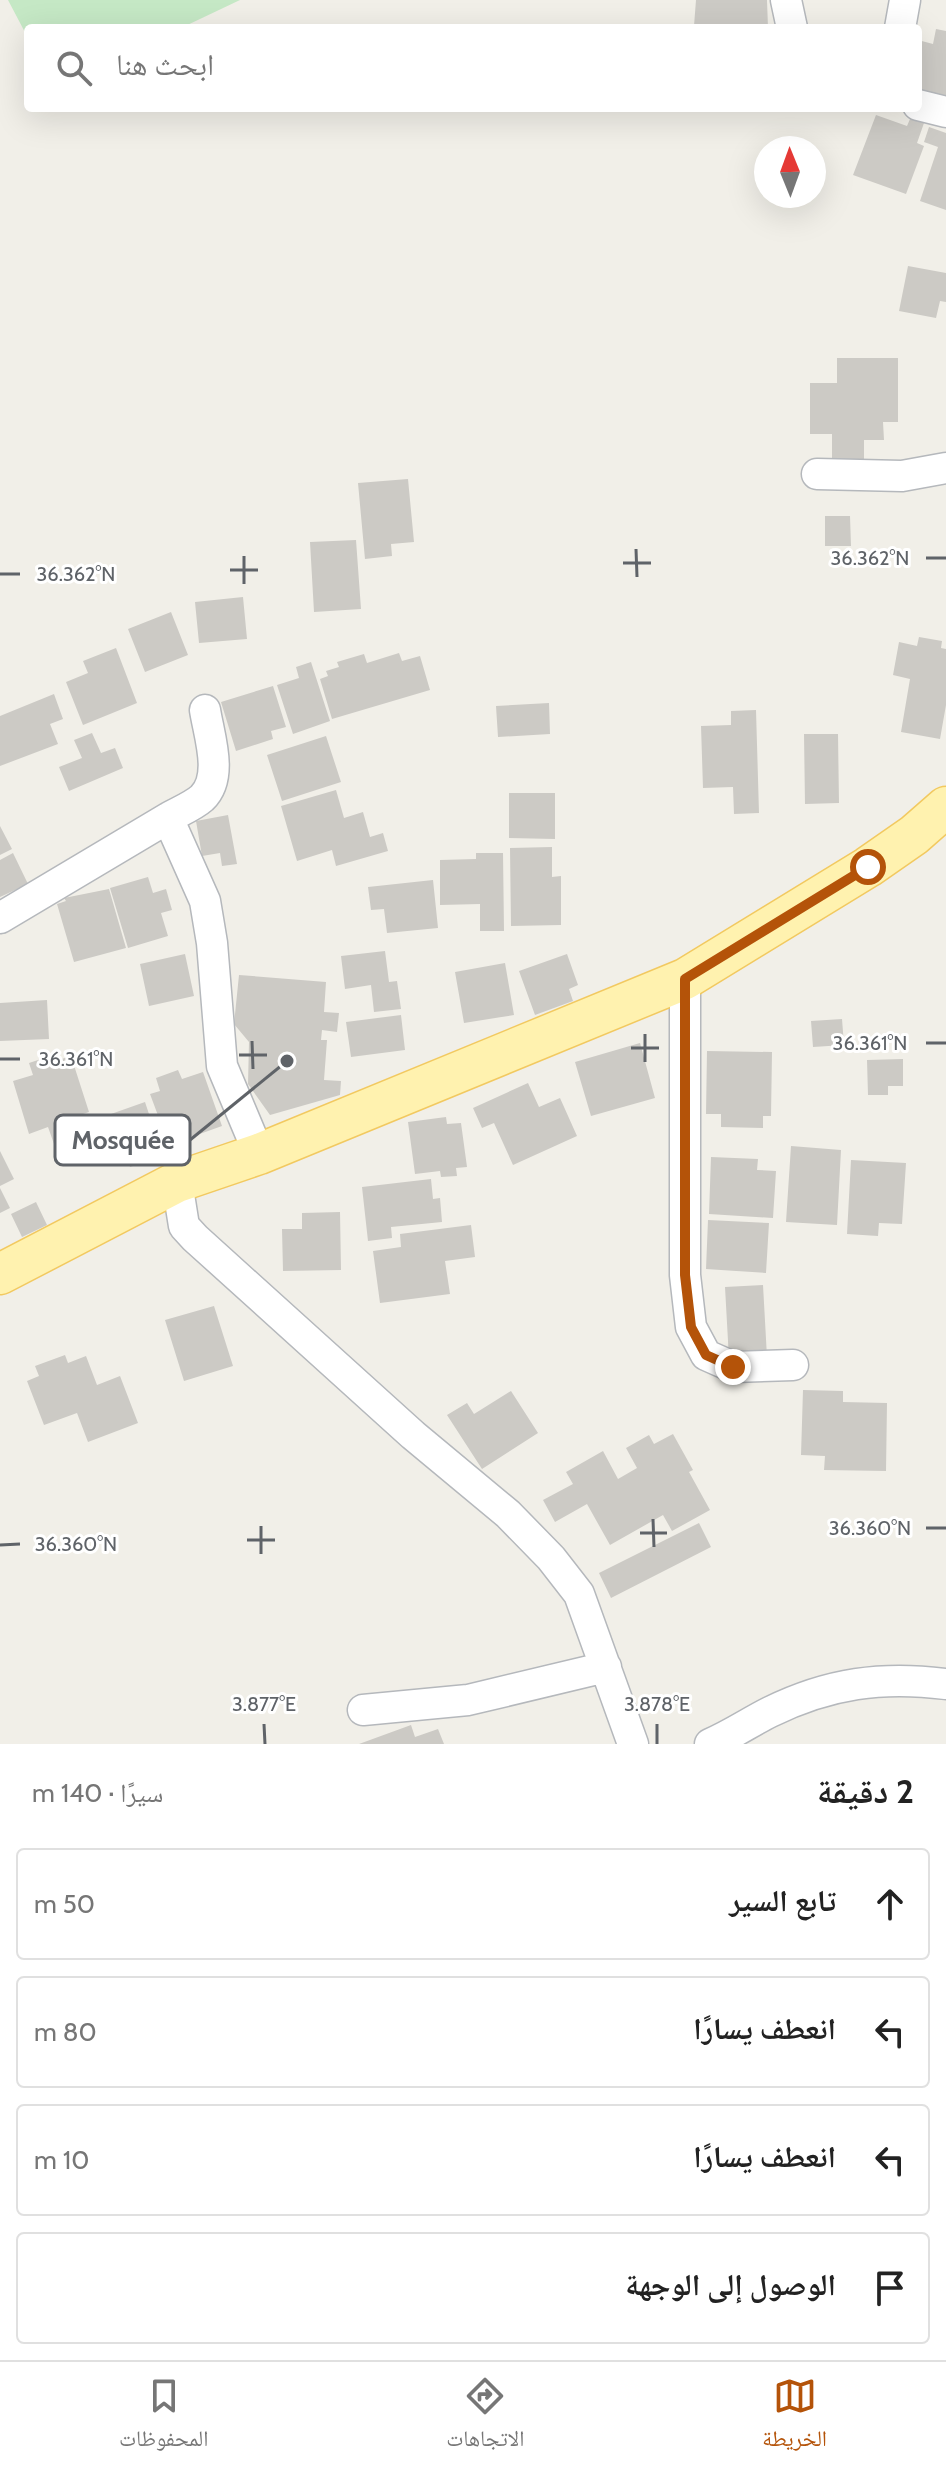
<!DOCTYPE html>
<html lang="ar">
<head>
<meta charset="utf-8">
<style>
  :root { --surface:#fff; --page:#f2f2f2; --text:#222; --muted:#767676; --line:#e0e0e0; --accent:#b45309 }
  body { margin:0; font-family:Cabin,"Noto Naskh Arabic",sans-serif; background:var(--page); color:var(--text); direction:rtl }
  .compass { position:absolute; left:754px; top:136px; width:72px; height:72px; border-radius:50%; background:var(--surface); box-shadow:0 8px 32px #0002; rotate:359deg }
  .stop { position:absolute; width:24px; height:24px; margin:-18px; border:6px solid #b45309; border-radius:50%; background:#fff }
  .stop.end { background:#b45309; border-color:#fff; box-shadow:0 2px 8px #0008 }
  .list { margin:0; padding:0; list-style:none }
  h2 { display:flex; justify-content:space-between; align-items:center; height:104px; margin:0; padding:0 32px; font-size:34px }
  h2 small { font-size:26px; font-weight:400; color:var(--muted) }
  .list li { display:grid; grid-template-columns:52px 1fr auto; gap:24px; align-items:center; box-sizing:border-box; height:112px; margin:0 16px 16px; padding:0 16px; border:2px solid var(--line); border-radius:8px }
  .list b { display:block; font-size:30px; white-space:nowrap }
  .list em { font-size:26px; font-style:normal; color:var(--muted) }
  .icon { flex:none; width:44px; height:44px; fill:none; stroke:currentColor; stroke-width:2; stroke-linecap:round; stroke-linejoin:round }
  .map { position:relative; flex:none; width:946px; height:1744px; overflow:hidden; direction:ltr }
  .search { position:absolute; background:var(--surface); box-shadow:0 8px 32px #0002; left:24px; right:24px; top:24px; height:88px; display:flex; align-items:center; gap:20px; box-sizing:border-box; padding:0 28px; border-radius:8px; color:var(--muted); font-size:30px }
  .sheet { height:616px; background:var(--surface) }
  nav { display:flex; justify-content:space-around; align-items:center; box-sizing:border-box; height:112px; border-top:2px solid var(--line); background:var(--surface); font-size:22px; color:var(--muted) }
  nav a { display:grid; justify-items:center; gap:4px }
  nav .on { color:var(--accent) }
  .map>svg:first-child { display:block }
  .green { fill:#c5e8c5 }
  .building { fill:#cccac5 }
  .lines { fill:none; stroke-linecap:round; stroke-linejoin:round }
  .minor-casing { stroke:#b5b8bc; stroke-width:33 }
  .major-casing { stroke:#f2c960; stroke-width:43 }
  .minor { stroke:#fff; stroke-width:30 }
  .major { stroke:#fff2af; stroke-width:40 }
  .route { stroke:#b45309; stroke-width:10 }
  .ticks { fill:none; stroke:#5f6368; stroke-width:3 }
  .ticks-label { font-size:20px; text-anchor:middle; fill:#5f6368; stroke:#fff; stroke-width:6; stroke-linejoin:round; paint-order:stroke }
  .leader { fill:none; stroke:#5f6368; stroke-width:3 }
  .callout-dot { fill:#5f6368; stroke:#fff; stroke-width:3 }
  .callout { fill:#fff; stroke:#5f6368; stroke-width:3 }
  .callout-label { font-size:26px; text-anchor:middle; font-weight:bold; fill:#5f6368 }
</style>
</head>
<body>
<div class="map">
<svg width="946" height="1744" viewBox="0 0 946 1744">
  <rect width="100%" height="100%" fill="#f1efe8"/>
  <path class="green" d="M8,0H240L181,28H28V38Z"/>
  <path class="building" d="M696,0H767L768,28L694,26Z
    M936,29L946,31V107L918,93V40L933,44Z
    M876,115L907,126L910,119L924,123L917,143L924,146L906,194L853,175Z
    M929,127L946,133V210L920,201L938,147L924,142Z
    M908,266L946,273V302L940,301L936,318L899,311Z
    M837,358H898V422H883L884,440H864V459H832V434H810V383H837Z
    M408,479L414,542L391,544L392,556L365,559L358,483Z
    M825,516H850L851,546H825Z
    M356,540L361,609L314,612L310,542Z
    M243,597L247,639L199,643L195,602Z
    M171,612L188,655L145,672L128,629Z
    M919,637L942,641L941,648L946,649V705L940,739L901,732L910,679L893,675L899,642L917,646Z
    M116,648L137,703L83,725L66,682L88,673L83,661Z
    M399,653L402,661L420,656L430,690L332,719L320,679L328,676L326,671L339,667L337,662L364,654L367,663Z
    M311,662L330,721L293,734L277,685L299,678L296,667Z
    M273,686L286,727L271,731L273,739L236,751L221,702Z
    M54,694L63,719L50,724L58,744L0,766V716Z
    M549,703L550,734L498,737L496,706Z
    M756,710L759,813L734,814L733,787L703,788L701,726L731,725V711Z
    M92,733L101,753L115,748L123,768L69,791L59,767L82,758L74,740Z
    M804,734H838L839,803L805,804Z
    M326,736L341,782L282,801L267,755Z
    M336,790L344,818L363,812L370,837L383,833L388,851L336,866L332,850L297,861L281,806Z
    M509,793H555V839L509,838Z
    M228,815L237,864L222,866L220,853L202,856L196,821Z
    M0,826L12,849L0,855Z
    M552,847V877L561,876V925L511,926L510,848Z
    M13,853L28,884L0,897V860Z
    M476,853H503L504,931H480V904L440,905V860L476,859Z
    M148,877L153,893L166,889L172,910L161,913L168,936L128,948L110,888Z
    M433,880L438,928L387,933L384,909L371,910L368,887Z
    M109,889L126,948L74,962L57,904L66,901L64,898Z
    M385,951L389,982L397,981L401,1009L374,1012L371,985L345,989L341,956Z
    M185,954L194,996L149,1006L140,964Z
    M567,954L578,985L569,989L573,1001L535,1015L519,971Z
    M505,963L514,1015L464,1023L455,972Z
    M239,975L326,982L324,1012L339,1013L337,1032L322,1030L321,1040H327L324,1080L341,1081L340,1095L270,1115L248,1084L249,1042L234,1024Z
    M47,1000L49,1039L0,1041V1003Z
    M401,1015L405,1050L351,1057L346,1022Z
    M842,1019L844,1045L813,1047L811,1021Z
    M640,1043L655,1098L591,1116L575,1062Z
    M707,1051L772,1052L771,1116H763V1128L721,1127V1114H706Z
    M71,1056L89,1112L71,1118L77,1137L54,1144L48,1127L29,1134L13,1081L33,1075L29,1063L47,1057L49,1063Z
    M903,1059V1086H888V1095H868L867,1060Z
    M178,1070L182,1079L203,1072L222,1126L169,1145L150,1094L160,1091L156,1078Z
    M528,1083L539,1107L560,1098L577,1136L513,1165L494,1123L482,1128L473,1108Z
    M145,1102L163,1156L130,1167L111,1114Z
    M446,1117L447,1124L461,1123L467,1167L456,1168L457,1176L441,1177L440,1171L415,1174L408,1122Z
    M791,1146L841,1150L837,1225L786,1222Z
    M0,1151L14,1179L0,1186Z
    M711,1157L758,1159L757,1170L776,1171L773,1218L709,1214Z
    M851,1160L906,1163L902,1224L879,1223L878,1236L847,1234Z
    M431,1179L433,1199L440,1198L442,1222L391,1227L392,1238L368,1241L362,1187Z
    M0,1188L10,1208L0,1213Z
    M36,1202L47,1225L22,1237L11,1214Z
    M340,1212L341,1270L283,1271L282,1229H302V1213Z
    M708,1220L769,1223L766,1273L706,1269Z
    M471,1225L475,1257L445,1261L450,1294L380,1303L373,1251L401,1247L400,1234Z
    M763,1285L767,1357L729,1359L725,1287Z
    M214,1306L233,1366L184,1381L165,1320Z
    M65,1355L68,1363L86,1356L97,1385L120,1376L138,1423L88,1442L77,1413L44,1425L27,1381L39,1376L35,1366Z
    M803,1390L843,1391V1402L887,1403L886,1471L824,1470L825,1456L801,1455Z
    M511,1391L538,1433L482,1469L447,1415L467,1403L474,1414Z
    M673,1434L693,1470L689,1472L710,1510L672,1531L663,1515L610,1545L587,1504L555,1522L543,1500L573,1484L566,1472L603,1451L618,1479L637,1468L626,1448L649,1435L654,1444Z
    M699,1523L711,1547L611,1598L599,1573Z
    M411,1725L415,1737L438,1729L444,1744H359Z"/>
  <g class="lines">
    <defs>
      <path id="minor" d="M786,0L792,28
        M900,28L905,0
        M918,105L946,112
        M817,474L902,476L946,468
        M168,818C178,812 193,806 202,798C224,777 209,736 205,710
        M0,918L168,818L205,901L212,943L222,1066L259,1154
        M685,979V1275L691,1327L706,1355L733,1367L793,1365
        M177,1182L184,1226L195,1238L413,1435L508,1514L551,1558L579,1594L633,1744
        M363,1710L468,1700L606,1667
        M710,1744C731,1735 750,1722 770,1712C829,1683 882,1676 946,1684"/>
      <path id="major" d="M0,1274L177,1182L259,1154L685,979L868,867L914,835L946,807"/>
    </defs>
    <use href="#minor" class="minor-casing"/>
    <use href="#major" class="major-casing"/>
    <use href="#minor" class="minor"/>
    <use href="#major" class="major"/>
  </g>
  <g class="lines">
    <path class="route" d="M733,1367L706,1355L691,1327L685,1275V979L868,867"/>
  </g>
  <path class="ticks" d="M636,549L637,577M244,556V584M926,558H946M623,563H651M230,570H258M0,574H20M645,1034V1062M252,1041L253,1069M926,1043H946M631,1048H659M239,1055H267M0,1059H20M653,1519L654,1547M261,1526V1554M926,1528H946M640,1533H667M247,1540H275M0,1545L20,1544M264,1724L265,1744M657,1724V1744"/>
  <g class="ticks-label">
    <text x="870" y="565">36.362°N</text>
    <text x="76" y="581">36.362°N</text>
    <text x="870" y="1050">36.361°N</text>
    <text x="76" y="1066">36.361°N</text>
    <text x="870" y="1535">36.360°N</text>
    <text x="76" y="1551">36.360°N</text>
    <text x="264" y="1711">3.877°E</text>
    <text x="657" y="1711">3.878°E</text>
  </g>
  <path class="leader" d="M287 1061L190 1140"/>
  <circle class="callout-dot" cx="287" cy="1061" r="8"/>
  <rect class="callout" x="55" y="1115" width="135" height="50" rx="8"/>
  <g class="callout-label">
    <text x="123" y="1149">Mosquée</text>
  </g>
</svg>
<svg class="compass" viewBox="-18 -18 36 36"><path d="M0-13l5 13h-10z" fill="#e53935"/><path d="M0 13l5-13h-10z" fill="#767676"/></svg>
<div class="stop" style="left:868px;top:867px"></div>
<div class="stop end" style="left:733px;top:1367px"></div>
<div class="search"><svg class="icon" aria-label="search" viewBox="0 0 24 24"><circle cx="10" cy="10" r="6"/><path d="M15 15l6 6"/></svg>ابحث هنا</div>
</div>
<section class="sheet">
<h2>2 دقيقة<small>سيرًا · 140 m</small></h2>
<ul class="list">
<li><svg class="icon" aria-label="ahead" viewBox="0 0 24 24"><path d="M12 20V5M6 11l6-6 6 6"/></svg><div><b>تابع السير</b></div><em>50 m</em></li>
<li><svg class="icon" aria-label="left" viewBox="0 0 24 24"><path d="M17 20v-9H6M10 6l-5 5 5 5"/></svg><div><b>انعطف يسارًا</b></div><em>80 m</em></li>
<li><svg class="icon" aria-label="left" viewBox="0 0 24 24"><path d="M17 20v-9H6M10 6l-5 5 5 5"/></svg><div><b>انعطف يسارًا</b></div><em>10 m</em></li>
<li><svg class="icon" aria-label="arrive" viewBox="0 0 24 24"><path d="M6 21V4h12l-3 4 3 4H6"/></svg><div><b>الوصول إلى الوجهة</b></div></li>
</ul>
</section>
<nav>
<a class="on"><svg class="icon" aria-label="map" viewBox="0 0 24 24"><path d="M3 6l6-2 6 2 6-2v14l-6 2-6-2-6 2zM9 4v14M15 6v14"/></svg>الخريطة</a>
<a><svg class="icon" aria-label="directions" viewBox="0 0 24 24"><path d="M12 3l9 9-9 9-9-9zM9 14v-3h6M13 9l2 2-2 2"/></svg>الاتجاهات</a>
<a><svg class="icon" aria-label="saved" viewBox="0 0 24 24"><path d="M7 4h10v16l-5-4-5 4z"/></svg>المحفوظات</a>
</nav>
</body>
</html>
